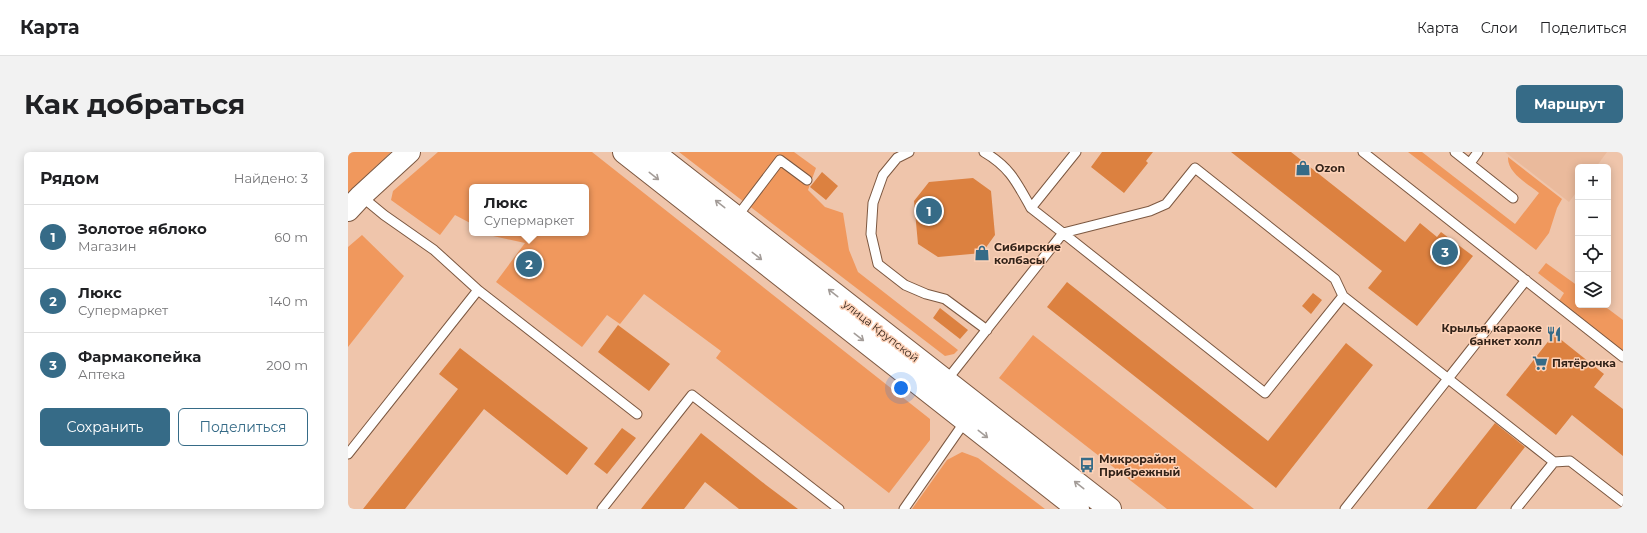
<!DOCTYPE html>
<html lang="ru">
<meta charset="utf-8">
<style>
body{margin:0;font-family:Montserrat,sans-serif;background:#f2f2f2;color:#202124}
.controls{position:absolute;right:12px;top:12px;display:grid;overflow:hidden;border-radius:6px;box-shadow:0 2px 10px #0003}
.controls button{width:36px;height:36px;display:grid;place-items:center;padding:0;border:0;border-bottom:1px solid #e0e0e0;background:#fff;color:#202124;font:20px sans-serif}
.you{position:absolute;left:553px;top:236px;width:14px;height:14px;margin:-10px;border:3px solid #fff;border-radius:50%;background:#1a73e8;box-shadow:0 0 0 6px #1a73e833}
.badge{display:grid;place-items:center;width:26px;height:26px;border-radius:50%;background:#366b87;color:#fff;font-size:13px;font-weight:700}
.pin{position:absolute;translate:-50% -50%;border:2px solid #fff;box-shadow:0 1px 4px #0006}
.popup{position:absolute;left:121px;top:32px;width:120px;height:52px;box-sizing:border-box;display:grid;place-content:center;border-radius:6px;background:#fff;filter:drop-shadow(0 1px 3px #0005);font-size:13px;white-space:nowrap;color:#757577}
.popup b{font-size:15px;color:#202124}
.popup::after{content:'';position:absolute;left:50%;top:100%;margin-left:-8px;border:8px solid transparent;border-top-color:#fff}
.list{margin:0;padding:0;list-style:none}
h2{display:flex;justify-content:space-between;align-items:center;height:52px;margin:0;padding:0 16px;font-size:17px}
h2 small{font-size:13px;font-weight:400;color:#757577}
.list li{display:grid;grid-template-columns:26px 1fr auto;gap:12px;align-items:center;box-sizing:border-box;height:64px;padding:0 16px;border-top:1px solid #e0e0e0}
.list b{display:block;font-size:15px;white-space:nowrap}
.list p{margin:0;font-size:13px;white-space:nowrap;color:#757577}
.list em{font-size:13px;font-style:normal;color:#757577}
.actions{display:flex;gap:8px;padding:12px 16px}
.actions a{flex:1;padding:9px 0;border:1px solid #366b87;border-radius:6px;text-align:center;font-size:14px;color:#366b87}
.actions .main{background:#366b87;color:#fff}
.icon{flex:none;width:22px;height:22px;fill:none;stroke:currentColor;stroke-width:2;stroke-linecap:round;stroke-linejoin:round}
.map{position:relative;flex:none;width:1275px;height:357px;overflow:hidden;border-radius:6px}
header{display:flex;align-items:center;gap:24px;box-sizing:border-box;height:56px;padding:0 20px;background:#fff;border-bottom:1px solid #e0e0e0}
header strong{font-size:19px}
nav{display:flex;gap:22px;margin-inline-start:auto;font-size:14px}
.intro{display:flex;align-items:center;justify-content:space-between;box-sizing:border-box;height:96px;padding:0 24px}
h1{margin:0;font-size:28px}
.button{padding:10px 18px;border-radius:6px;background:#366b87;color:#fff;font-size:14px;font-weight:700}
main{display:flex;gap:24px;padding:0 24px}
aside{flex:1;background:#fff;border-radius:6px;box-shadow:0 2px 10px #0003}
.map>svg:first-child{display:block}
.built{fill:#eaba9c}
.green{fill:#f0985d;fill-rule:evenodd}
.building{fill:#dc8140}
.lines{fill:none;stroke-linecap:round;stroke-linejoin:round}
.lane-casing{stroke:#7c5841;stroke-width:11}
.secondary-casing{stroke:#7c5841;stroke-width:24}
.lane{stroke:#fff;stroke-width:9}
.secondary{stroke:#fff;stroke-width:22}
.oneway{stroke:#a39c98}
.labels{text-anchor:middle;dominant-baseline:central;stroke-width:3;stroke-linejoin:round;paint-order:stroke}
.poi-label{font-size:11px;font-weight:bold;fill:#332319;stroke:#fdd2b8;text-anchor:start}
.street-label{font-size:11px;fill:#332319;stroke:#fdd2b8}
</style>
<header>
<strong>Карта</strong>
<nav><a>Карта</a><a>Слои</a><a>Поделиться</a></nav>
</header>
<div class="intro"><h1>Как добраться</h1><a class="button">Маршрут</a></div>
<main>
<aside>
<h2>Рядом<small>Найдено: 3</small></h2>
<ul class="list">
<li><span class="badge">1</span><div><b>Золотое яблоко</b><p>Магазин</p></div><em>60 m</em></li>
<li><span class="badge">2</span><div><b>Люкс</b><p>Супермаркет</p></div><em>140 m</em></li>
<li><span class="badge">3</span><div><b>Фармакопейка</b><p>Аптека</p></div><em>200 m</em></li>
</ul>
<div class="actions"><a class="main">Сохранить</a><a>Поделиться</a></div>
</aside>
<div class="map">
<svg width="1275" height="357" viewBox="0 0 1275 357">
<rect width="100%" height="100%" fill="#efc5ab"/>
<path class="built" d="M 1157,0 L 1259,0 L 1248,15 L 1230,15 L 1230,38 L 1221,50 Z"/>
<path class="green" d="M 0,0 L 43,0 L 0,41 Z
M 90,0 L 244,0 L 582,267 L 582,288 L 541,341 L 368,206 L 373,199 L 296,142 L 272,172 L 259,163 L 234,195 L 148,130 L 177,91 L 145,84 L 141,81 L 238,81 L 238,35 L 124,35 L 124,72 L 107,63 L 92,83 L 43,48 L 45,39 ZM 182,97 L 196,108 L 181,128 L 166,116 Z
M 331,0 L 446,0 L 468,16 L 460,38 L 477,55 L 495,61 L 501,98 L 510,120 L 610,198 L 606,202 L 597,204 Z
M 1060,0 L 1074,0 L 1167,72 L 1191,41 C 1180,32 1159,21 1160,5 L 1214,47 L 1209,56 L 1201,81 L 1188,98 Z
M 14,83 L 56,124 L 0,195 L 0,95 Z
M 1198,111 L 1230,134 L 1230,153 L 1255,153 L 1275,168 L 1275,200 L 1211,149 L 1216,141 L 1190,121 Z
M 685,183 L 906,357 L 819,357 L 651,226 Z
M 614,300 L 630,306 L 697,357 L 564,357 L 599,308 Z"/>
<path class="building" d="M 754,0 L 805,0 L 798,9 L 800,11 L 776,41 L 743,15 Z
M 883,0 L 943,0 L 1057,90 L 1072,71 L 1089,85 L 1093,80 L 1125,104 L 1069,174 L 1020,136 L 1034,119 Z
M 474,20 L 490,34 L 478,48 L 462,35 Z
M 625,26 L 643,39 L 647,83 L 634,101 L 590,105 L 570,92 L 566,49 L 581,30 Z
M 182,97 L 197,108 L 181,128 L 166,116 Z
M 719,130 L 920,289 L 998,191 L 1025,213 L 928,336 L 699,155 Z
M 965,141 L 974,148 L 963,162 L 954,154 Z
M 592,156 L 620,178 L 612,187 L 585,166 Z
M 270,173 L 322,212 L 301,239 L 250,200 Z
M 1206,182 L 1256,222 L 1246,235 L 1275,257 L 1275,304 L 1224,263 L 1208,283 L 1158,243 Z
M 112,196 L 240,296 L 219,323 L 136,257 L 57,357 L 15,357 L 110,237 L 91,222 Z
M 1147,271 L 1177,295 L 1128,357 L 1079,357 Z
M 274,276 L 288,286 L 259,322 L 246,312 Z
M 353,281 L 418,333 L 450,357 L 391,357 L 357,330 L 336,357 L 293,357 Z"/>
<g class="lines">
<g class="lane-casing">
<path id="lane" d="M 561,0 L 549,6 L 535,23 L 525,51 L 523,82 L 530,112 L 557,133 L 578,142 L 597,147 L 639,178
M 636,0 C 662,15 669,31 683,56
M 728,0 L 683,56 L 715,81 L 802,59 L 818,52 L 847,16 L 987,127 L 995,144 L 1206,310 L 1168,357
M 1015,0 L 1275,205
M 1107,0 L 1165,46
M 1122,11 L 1130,0
M 13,44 L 36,63 L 86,98 L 130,138 L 289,262
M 388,66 L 432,8 L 459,28
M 598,229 L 715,81 L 917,241 L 995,144
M 0,302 L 130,138
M 1206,310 L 1222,309 L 1275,350
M 254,357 L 344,243 L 491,357
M 556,357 L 618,268
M 997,357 L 1178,128"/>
</g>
<g class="secondary-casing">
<path id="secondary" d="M 276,0 L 730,357
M 305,0 L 762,357
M 0,58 L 13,44 L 61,0"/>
</g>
<use href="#lane" class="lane"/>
<use href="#secondary" class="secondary"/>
</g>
<defs><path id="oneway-shaft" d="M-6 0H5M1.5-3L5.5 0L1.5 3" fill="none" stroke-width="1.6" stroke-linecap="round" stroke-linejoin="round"/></defs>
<g class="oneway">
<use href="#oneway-shaft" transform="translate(306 24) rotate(38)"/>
<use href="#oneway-shaft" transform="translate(372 52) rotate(-142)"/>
<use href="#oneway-shaft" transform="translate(409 104) rotate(38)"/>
<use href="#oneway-shaft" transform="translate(485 141) rotate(-142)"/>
<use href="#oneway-shaft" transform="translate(511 185) rotate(38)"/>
<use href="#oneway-shaft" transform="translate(635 282) rotate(38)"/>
<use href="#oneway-shaft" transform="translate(731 333) rotate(-142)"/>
</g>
<defs>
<g id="shop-bare" transform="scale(1.2)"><path d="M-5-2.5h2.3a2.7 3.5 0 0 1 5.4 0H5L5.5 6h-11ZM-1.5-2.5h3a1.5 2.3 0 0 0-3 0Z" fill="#366b87" stroke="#fdd2b8" stroke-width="2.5" paint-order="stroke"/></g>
<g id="restaurant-bare" transform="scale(1.2)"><path d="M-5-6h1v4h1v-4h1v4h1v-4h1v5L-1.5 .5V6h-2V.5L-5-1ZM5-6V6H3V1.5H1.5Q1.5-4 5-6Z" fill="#366b87" stroke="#fdd2b8" stroke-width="2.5" paint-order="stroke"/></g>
<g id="supermarket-bare" transform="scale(1.2)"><path d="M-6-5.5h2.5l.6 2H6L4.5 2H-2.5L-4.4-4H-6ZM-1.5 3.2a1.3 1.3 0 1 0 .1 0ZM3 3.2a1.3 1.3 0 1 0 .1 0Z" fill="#366b87" stroke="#fdd2b8" stroke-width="2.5" paint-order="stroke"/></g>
<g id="bus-bare" transform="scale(1.2)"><path d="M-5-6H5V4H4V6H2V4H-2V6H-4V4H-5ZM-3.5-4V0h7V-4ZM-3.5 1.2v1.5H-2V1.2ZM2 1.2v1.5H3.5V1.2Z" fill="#366b87" stroke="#fdd2b8" stroke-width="2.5" paint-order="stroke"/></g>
</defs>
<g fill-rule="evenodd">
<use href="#shop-bare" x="955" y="16"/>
<use href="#shop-bare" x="634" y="101"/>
<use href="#restaurant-bare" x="1206" y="182"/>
<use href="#supermarket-bare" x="1192" y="211"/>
<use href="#bus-bare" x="739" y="313"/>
</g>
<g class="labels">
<g class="poi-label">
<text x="967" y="16">Ozon</text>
<text x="646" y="95">Сибирские<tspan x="646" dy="13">колбасы</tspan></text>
<text x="1194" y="176" text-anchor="end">Крылья, караоке<tspan x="1194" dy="13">банкет холл</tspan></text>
<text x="1204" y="211">Пятёрочка</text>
<text x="751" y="307">Микрорайон<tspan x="751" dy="13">Прибрежный</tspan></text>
</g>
<g class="street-label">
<text transform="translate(533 179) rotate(38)">улица Крупской</text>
</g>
</g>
</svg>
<div class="controls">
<button>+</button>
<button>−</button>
<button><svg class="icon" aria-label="locate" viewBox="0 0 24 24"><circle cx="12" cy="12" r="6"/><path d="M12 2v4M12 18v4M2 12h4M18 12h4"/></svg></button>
<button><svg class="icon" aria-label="layers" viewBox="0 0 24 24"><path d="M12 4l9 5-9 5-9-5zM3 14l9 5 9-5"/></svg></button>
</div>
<div class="you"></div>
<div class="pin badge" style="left:581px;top:59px">1</div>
<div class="pin badge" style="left:181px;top:112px">2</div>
<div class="popup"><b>Люкс</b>Супермаркет</div>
<div class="pin badge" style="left:1097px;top:100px">3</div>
</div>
</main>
